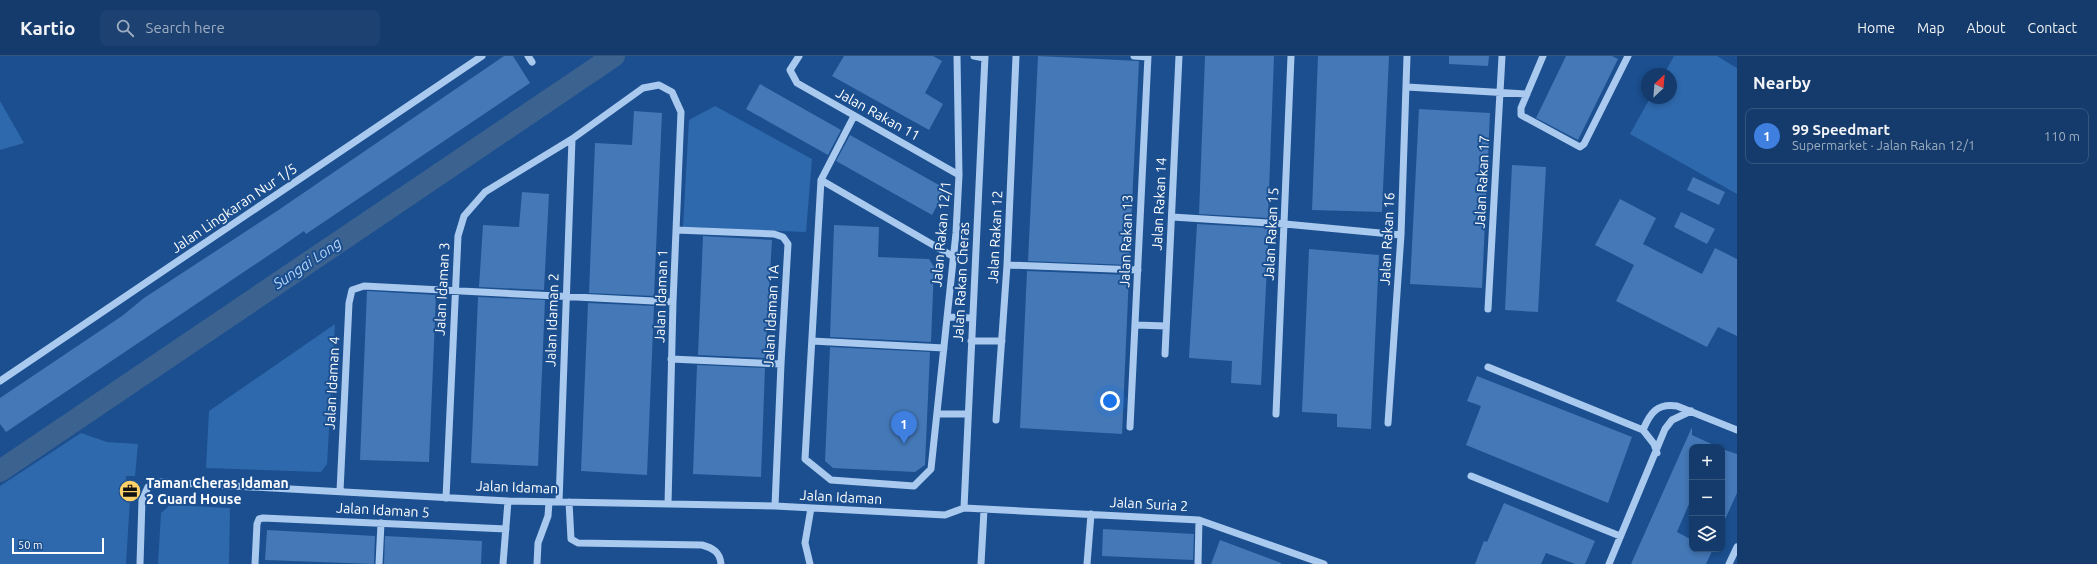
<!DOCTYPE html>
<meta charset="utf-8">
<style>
body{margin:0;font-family:Ubuntu,sans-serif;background:#1d4271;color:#f1f3f6}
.controls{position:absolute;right:12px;bottom:12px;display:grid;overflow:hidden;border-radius:8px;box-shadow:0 2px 6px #0003}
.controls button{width:36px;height:36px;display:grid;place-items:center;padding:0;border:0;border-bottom:1px solid #33557e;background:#143b6b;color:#f1f3f6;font:20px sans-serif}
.compass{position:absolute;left:1641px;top:12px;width:36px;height:36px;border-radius:50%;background:#143b6b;box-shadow:0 2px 6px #0003;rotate:26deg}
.scale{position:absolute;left:12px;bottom:10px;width:92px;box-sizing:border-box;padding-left:4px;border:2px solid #fff;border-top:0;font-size:11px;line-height:14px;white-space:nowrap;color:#fff;-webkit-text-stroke:3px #1b4f8f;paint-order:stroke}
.you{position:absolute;left:1110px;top:345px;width:14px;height:14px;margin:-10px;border:3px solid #fff;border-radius:50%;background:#1a73e8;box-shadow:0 0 0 6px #1a73e833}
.badge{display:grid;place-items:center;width:26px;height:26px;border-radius:50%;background:#d6ab8b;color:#fff;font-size:13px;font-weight:700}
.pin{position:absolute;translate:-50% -33px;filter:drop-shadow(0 1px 2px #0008)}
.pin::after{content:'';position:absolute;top:21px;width:14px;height:12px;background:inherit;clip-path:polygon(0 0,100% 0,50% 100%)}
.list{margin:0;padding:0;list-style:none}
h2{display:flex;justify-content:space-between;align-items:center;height:52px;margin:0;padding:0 16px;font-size:17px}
h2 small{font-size:13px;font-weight:400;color:#9dadc1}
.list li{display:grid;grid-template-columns:26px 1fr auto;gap:12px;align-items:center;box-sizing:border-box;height:56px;margin:0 8px 8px;padding:0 8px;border:1px solid #33557e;border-radius:8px}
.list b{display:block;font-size:15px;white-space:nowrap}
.list p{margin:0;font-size:13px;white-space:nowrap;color:#9dadc1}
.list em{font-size:13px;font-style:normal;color:#9dadc1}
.icon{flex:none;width:22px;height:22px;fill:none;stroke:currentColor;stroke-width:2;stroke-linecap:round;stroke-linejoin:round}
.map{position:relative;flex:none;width:1737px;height:508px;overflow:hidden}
header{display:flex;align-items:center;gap:24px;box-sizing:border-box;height:56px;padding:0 20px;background:#143b6b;border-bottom:1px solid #33557e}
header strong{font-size:19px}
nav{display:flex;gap:22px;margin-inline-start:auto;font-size:14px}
.search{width:280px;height:36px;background:#1d4271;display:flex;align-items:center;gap:10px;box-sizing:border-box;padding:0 14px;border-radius:8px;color:#9dadc1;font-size:15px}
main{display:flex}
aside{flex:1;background:#143b6b}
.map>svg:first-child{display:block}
.green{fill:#2e69ad}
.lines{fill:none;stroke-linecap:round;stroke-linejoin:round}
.river{stroke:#3c6290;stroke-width:22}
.building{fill:#4478b7}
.minor{stroke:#a9c9ee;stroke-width:7}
.labels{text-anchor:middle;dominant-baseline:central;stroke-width:4;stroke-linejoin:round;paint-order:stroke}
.street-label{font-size:14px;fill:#fff;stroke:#1b4f8f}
.poi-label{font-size:14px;font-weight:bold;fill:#fff;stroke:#1b4f8f;text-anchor:start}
.water-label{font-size:15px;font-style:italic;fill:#b5d3f5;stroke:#1b4f8f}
</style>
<header>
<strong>Kartio</strong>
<div class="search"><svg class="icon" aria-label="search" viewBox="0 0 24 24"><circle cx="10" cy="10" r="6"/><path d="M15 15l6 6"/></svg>Search here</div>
<nav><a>Home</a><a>Map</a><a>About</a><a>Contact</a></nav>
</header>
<main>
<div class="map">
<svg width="1737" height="508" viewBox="0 0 1737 508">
<rect width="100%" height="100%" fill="#1b4f8f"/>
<path class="green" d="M 1674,0 L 1717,0 L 1737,12 L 1737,138 L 1630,78 L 1650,42 L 1671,42 L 1671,18 L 1664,18 Z
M 0,45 L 24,87 L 0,94 Z
M 715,50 L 812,103 L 806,176 L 683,171 L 689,64 Z
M 335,268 L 327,408 L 321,416 L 206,412 L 209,355 Z
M 81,377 L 107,386 L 138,388 L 135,420 L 126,420 L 125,442 L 130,443 L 126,508 L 0,508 L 0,430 Z
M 170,449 L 230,452 L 229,508 L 158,508 L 161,457 Z"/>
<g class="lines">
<path class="river" d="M 0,415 L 614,0"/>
</g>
<path class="building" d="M 504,0 L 513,0 L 530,27 L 306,178 L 304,175 L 281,191 L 6,376 L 0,368 L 0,342 L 122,260 L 144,242 L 277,155 Z
M 844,0 L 933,0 L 942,5 L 925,37 L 943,48 L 929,74 L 832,20 Z
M 1038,0 L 1139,5 L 1129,209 L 1028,205 Z
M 1205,0 L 1274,0 L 1268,162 L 1199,158 Z
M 1318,0 L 1389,0 L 1382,156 L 1312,154 Z
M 1449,0 L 1489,0 L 1488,10 L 1449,8 Z
M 1566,0 L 1612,0 L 1618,3 L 1578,84 L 1536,62 Z
M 760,28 L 841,74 L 828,99 L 746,53 Z
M 1419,53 L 1490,57 L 1482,232 L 1410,228 Z
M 634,55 L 662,57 L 654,240 L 589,237 L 595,87 L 632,89 Z
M 850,79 L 946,133 L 932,159 L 836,105 Z
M 1512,109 L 1546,111 L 1538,256 L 1505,254 Z
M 1693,121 L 1725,136 L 1719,149 L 1687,134 Z
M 522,136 L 549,138 L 544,234 L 479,231 L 483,169 L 519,171 Z
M 1620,143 L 1656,162 L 1643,188 L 1702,218 L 1715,192 L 1737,203 L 1737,280 L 1718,271 L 1707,291 L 1616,245 L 1634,209 L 1595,189 Z
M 1681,156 L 1715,173 L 1707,188 L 1674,171 Z
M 1197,168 L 1269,172 L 1261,329 L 1231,327 L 1232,305 L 1189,302 Z
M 834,169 L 879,171 L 878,201 L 929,203 L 934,211 L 931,286 L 830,281 Z
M 703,180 L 772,184 L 765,302 L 698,299 Z
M 1309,193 L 1379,199 L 1371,373 L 1337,371 L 1337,358 L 1302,356 Z
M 1027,215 L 1129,219 L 1122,378 L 1020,372 Z
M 367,235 L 436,239 L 429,406 L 360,404 Z
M 478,241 L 545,244 L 538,410 L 471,407 Z
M 588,247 L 654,250 L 647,419 L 581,415 Z
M 830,291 L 930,296 L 925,409 L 915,416 L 833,412 L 825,405 Z
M 697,309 L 765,312 L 761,421 L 693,418 Z
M 1477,320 L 1632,381 L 1608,447 L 1466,389 L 1481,350 L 1467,345 Z
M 1692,371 L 1692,379 L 1718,391 L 1692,391 L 1692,441 L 1677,476 L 1692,484 L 1692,493 L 1713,493 L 1706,508 L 1631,508 Z
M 1722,393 L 1737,398 L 1737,437 L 1722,470 Z
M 1504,447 L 1595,485 L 1585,508 L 1575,508 L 1546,497 L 1541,508 L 1475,508 L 1484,485 L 1487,486 Z
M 1103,473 L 1194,478 L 1193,504 L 1102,500 Z
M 267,474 L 375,480 L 374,508 L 265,504 Z
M 385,480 L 482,485 L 481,508 L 384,508 Z
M 1220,484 L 1281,507 L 1281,508 L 1211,508 Z"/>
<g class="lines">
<path class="minor" d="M 528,0 L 532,6
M 799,0 L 790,14 L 797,27 L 959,119
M 974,0 L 984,2
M 1134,0 L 1147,1
M 1543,0 L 1521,52 L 1521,59 L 1580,91 L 1584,88 L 1628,0
M 1407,31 L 1527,38
M 854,60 L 821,124 L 805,403 L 831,424 L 914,430 L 931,413 L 956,177 L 959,119 L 957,0
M 821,124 L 954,201
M 1172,161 L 1285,168 L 1401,179
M 676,174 L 774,178 L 783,181 L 788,188 L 781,308 L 775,450
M 1007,209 L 1138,214
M 1488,253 L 1502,0
M 947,261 L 972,262
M 1136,269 L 1166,270
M 812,285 L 944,292
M 971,285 L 1002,285
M 1165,298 L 1179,0
M 671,303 L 781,308
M 1488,311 L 1643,374 L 1654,388 L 1657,397
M 0,325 L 482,0
M 937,358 L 968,358
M 1276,358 L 1291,0
M 996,364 L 1007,209 L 1016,0
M 1388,367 L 1401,179 L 1407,0
M 1130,371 L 1148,0
M 1643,374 C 1650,357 1657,347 1677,350 L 1737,374
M 1471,420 L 1620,480
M 340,435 L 349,247 L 352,234 L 364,230 L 673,246
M 446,442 L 458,180 L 464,160 L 485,136 L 572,83 L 643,32 L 659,29 L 672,36 L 681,56 L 673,246 L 668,448
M 559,446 L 572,83
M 569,446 L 571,483 L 578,487 L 702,489 C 713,492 720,496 721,508
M 964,452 L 985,0
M 140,508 L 142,444 L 148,431 L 161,426 L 508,445 L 775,450 L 945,459 L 964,452 L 1199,464 L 1324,508
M 255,508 L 257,468 L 259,463 L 263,462 L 506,473
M 379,508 L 381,467
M 503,508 L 508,445
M 537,508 L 538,487 L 548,460 L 549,446
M 810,508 L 805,487 L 811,452
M 981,508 L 984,454
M 1087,508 L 1091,458
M 1198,508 L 1199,464
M 1609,508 L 1665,373 L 1672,364 L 1691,355
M 1729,508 L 1737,491"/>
</g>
<defs>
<g id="office-disc" transform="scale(1.15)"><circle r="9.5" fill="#ffd166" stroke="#1b4f8f"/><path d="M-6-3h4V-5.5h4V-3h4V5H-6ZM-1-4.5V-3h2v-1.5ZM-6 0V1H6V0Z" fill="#111"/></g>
</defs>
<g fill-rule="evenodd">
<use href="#office-disc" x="130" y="435"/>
</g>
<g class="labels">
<g class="street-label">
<text transform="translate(878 58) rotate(29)">Jalan Rakan 11</text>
<text transform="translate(1482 126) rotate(-87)">Jalan Rakan 17</text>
<text transform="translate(1159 148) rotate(-87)">Jalan Rakan 14</text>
<text transform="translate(234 152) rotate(-34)">Jalan Lingkaran Nur 1/5</text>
<text transform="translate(941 178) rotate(-85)">Jalan Rakan 12/1</text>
<text transform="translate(1271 178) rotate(-87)">Jalan Rakan 15</text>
<text transform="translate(995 181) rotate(-87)">Jalan Rakan 12</text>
<text transform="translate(1387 183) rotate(-87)">Jalan Rakan 16</text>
<text transform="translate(1126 185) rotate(-88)">Jalan Rakan 13</text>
<text transform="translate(961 226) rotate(-87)">Jalan Rakan Cheras</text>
<text transform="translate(442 233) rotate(-87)">Jalan Idaman 3</text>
<text transform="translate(661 240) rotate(-88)">Jalan Idaman 1</text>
<text transform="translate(771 260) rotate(-87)">Jalan Idaman 1A</text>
<text transform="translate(552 264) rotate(-88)">Jalan Idaman 2</text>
<text transform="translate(332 327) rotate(-87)">Jalan Idaman 4</text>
<text transform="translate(517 431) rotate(2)">Jalan Idaman</text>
<text transform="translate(841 441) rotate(3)">Jalan Idaman</text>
<text transform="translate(1149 448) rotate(3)">Jalan Suria 2</text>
<text transform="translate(383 454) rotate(3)">Jalan Idaman 5</text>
</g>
<g class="poi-label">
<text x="146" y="427">Taman Cheras Idaman<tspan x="146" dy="16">2 Guard House</tspan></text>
</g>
<g class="water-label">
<text transform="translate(307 207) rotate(-34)">Sungai Long</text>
</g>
</g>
</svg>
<div class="controls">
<button>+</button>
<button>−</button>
<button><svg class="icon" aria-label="layers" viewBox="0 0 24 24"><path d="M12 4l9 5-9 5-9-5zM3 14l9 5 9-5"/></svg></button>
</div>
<svg class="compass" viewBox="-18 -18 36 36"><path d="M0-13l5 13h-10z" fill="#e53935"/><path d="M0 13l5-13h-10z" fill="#9dadc1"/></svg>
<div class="scale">50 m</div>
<div class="you"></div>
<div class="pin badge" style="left:904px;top:388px;background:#3f7fe0">1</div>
</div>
<aside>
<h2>Nearby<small></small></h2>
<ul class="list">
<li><span class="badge" style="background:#3f7fe0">1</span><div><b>99 Speedmart</b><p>Supermarket · Jalan Rakan 12/1</p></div><em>110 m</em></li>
</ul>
</aside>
</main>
